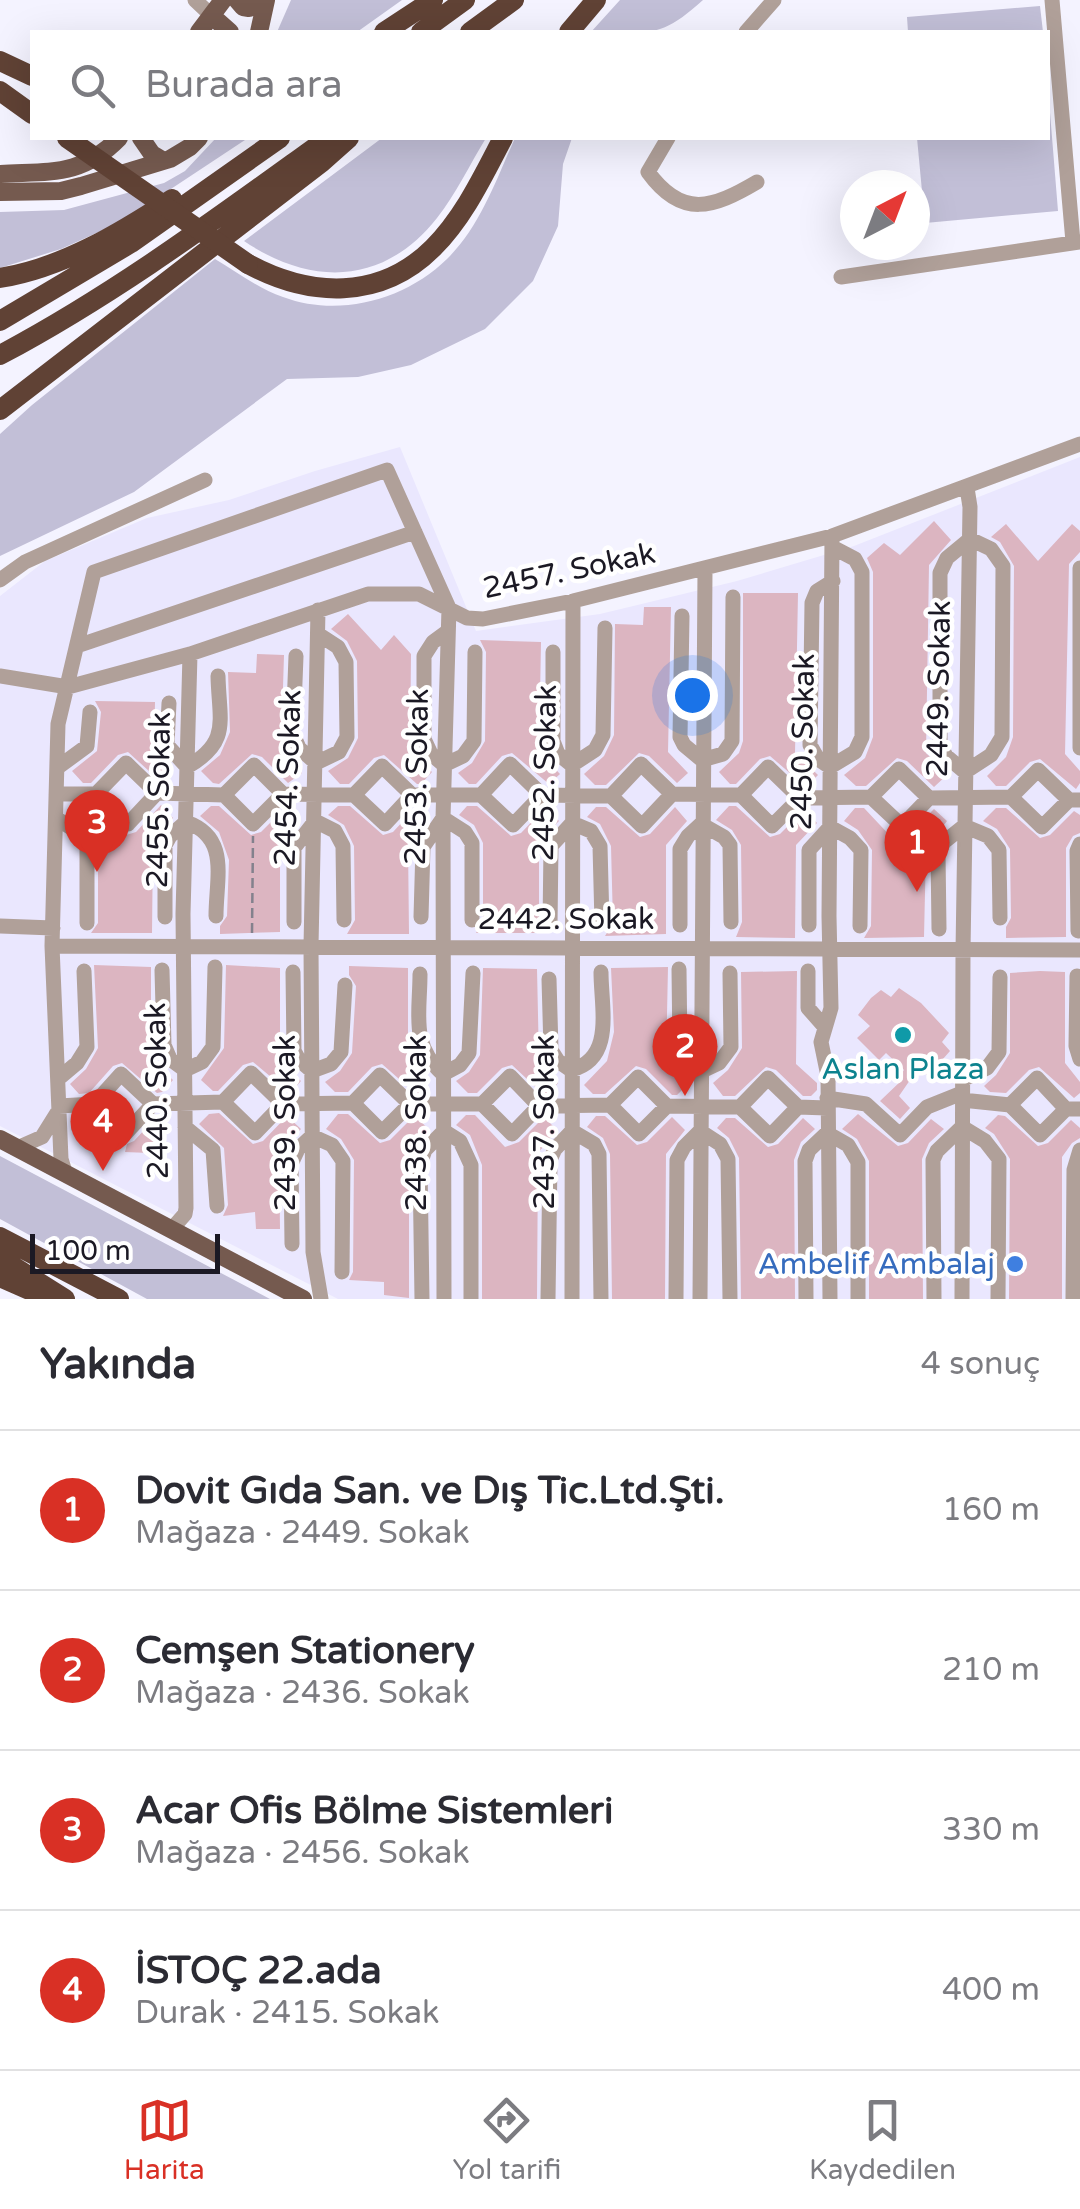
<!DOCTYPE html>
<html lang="tr">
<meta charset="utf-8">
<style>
body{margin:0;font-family:"Varela Round",sans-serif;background:#f7f7f7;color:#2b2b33}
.compass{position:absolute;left:840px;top:170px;width:90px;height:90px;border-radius:50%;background:#fff;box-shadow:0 10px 40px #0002;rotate:42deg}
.scale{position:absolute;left:30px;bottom:25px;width:190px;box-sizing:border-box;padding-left:10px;border:5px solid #1b1924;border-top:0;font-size:28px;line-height:35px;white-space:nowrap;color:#1b1924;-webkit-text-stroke:8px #fff;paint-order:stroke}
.you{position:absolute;left:692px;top:695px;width:35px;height:35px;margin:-25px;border:8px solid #fff;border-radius:50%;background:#1a73e8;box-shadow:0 0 0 15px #1a73e833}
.badge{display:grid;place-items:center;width:65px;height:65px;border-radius:50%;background:#d93025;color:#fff;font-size:32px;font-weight:700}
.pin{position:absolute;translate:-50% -82px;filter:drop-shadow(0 2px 5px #0008)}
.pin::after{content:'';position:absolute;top:52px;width:35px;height:30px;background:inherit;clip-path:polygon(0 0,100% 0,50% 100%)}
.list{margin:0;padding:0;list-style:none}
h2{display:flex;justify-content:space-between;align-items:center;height:130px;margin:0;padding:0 40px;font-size:42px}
h2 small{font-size:32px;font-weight:400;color:#7c7c81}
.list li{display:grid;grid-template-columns:65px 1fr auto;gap:30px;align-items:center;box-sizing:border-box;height:160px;padding:0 40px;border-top:2px solid #e1e1e2}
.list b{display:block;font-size:38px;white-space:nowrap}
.list p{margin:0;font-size:32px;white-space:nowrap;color:#7c7c81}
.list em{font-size:32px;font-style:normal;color:#7c7c81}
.icon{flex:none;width:55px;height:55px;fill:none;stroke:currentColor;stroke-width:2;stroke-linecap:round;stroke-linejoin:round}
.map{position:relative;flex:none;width:1080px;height:1299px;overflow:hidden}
.search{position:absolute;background:#fff;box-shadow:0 10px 40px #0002;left:30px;right:30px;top:30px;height:110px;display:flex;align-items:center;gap:25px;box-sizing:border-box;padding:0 35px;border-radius:0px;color:#7c7c81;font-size:38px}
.sheet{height:770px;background:#fff}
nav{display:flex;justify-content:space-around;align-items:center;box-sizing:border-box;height:140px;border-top:2px solid #e1e1e2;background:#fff;font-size:28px;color:#7c7c81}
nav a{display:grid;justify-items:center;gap:5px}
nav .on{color:#d93025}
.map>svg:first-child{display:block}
.built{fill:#eae7fe}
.green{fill:#c2bfd7}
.building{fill:#dcb5c1}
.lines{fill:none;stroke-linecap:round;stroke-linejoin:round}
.path{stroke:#83818d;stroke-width:2.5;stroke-dasharray:10 5;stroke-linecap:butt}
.minor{stroke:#b0a099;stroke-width:15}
.major{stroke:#755a4f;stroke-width:18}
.highway{stroke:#604235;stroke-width:20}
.highway-bridge{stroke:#604235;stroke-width:20}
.culture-dot{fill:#0f9aa8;stroke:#fff;stroke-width:4}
.shop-dot{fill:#3f7fe0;stroke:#fff;stroke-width:4}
.labels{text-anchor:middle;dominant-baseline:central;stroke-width:9;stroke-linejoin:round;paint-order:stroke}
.street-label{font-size:30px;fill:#1b1924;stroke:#fff}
.culture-label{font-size:30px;fill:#0d838f;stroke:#fff}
.shop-label{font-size:30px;fill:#366cbe;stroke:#fff;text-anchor:end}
</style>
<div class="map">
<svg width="1080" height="1299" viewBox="0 0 1080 1299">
<rect width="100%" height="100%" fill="#f4f3ff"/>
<path class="built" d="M 400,447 L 476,631 L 600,614 L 737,581 L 854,546 L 1080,457 L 1080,1299 L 338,1299 L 0,1126 L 0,596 L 45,561 L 147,518 L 229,500 L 315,471 Z"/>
<path class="green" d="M 291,0 L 402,0 L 357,32 L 277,32 Z
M 620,0 L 703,0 C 659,40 647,33 591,32 Z
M 1040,6 L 1043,32 L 908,32 L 907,17 Z
M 1048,88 L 1058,211 L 925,223 L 917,138 L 1048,138 Z
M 216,138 L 248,138 L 121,222 L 61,249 L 0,268 L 0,212 L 64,210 L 164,183 L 185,171 Z
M 382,138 L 486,138 C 470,164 456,194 437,218 C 384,285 312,287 244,241 Z
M 515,138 L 572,138 L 563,164 L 558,226 L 533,281 L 485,329 L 411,365 L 358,377 L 287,379 L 134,492 L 0,556 L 0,434 L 32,405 L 215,259 C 237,272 259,289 283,297 C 339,318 405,300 447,259 C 480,227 497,178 515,138 Z
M 0,1156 L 270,1299 L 147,1299 L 0,1219 Z"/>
<path class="building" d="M 934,521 L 951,540 L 929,565 L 926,753 L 948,774 L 934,787 L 907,761 L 897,758 L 866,786 L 856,786 L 844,775 L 865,758 L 873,737 L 873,572 L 867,558 L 884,543 L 900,555 Z
M 1006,524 L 1038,561 L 1072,524 L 1080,531 L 1080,552 L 1069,564 L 1065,754 L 1080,771 L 1080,783 L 1076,789 L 1040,759 L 1030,762 L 1006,786 L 996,786 L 987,776 L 1006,757 L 1013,737 L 1014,566 L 1000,542 L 991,537 Z
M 743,593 L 798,593 L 795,753 L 818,775 L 806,787 L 770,756 L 760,759 L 736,784 L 730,784 L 719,772 L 739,753 L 743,741 Z
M 644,607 L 671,607 L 668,752 L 688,773 L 677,783 L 649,756 L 639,753 L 606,785 L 595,785 L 584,774 L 604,756 L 614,735 L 615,624 L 643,625 Z
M 348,614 L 381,650 L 394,635 L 411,654 L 410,750 L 432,772 L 421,784 L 417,784 L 384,755 L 374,758 L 349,784 L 340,784 L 328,771 L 348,758 L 358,738 L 357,661 L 347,641 L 331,629 Z
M 480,640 L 541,642 L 539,752 L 560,774 L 549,784 L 512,753 L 502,756 L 476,784 L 469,784 L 458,773 L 472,763 L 485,741 L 486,652 Z
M 257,654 L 284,655 L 281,751 L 302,773 L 288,783 L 262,757 L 252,754 L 219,784 L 213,783 L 201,771 L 220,755 L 230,732 L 228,672 L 256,673 Z
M 95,701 L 155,702 L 154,750 L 173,770 L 161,782 L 128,752 L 118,755 L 91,783 L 83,783 L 72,771 L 97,751 L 101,712 Z
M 82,805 L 92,805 L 126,835 L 136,832 L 161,805 L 173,818 L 153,842 L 152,933 L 91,933 L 98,923 L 98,847 L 88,827 L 73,815 Z
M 211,806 L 219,806 L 251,835 L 261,832 L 287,806 L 300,821 L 280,844 L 280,932 L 220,934 L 220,926 L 227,916 L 229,860 L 219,832 L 200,816 Z
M 338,806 L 350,806 L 383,835 L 393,832 L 417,806 L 430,817 L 408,844 L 409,934 L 347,934 L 355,920 L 354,846 L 344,825 L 328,815 Z
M 467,806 L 477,806 L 511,836 L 521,833 L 546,807 L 559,821 L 539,841 L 539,933 L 476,933 L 483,920 L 483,843 L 474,825 L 459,815 Z
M 729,806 L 736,806 L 770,837 L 780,834 L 805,809 L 817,823 L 796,845 L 795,938 L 736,937 L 742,922 L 741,845 L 732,830 L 716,820 Z
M 596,807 L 606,807 L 640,837 L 650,834 L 675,807 L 687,821 L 666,845 L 666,934 L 605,936 L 613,923 L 611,846 L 600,824 L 587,817 Z
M 855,808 L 864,808 L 895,841 L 909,834 L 934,809 L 947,821 L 926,848 L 924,937 L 864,938 L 871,926 L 872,850 L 858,830 L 844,821 Z
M 996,808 L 1006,808 L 1040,838 L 1050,835 L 1074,811 L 1080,815 L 1080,833 L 1073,836 L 1066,848 L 1066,937 L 1006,938 L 1006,927 L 1011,918 L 1010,849 L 997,829 L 983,821 Z
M 94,965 L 151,967 L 151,1059 L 173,1080 L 162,1092 L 157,1093 L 122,1063 L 113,1066 L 89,1093 L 79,1094 L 70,1084 L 86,1069 L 98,1048 Z
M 226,965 L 280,968 L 280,1061 L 301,1081 L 290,1093 L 253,1062 L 243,1065 L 218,1091 L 213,1091 L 201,1080 L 224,1048 Z
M 349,966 L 408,968 L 408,1059 L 429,1081 L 419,1093 L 415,1093 L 382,1064 L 372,1067 L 348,1092 L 335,1092 L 325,1082 L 340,1071 L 352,1053 L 356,986 L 349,975 Z
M 668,967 L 666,1062 L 688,1084 L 677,1095 L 672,1095 L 646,1069 L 636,1066 L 605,1094 L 593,1094 L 584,1085 L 607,1061 L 614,1032 L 611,968 Z
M 483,968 L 537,969 L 539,1061 L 558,1083 L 548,1095 L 544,1095 L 512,1065 L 502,1068 L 477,1093 L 468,1093 L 456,1081 L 469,1072 L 480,1055 Z
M 797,971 L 796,1064 L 817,1083 L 817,1090 L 811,1096 L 803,1096 L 776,1070 L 766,1067 L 735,1096 L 723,1096 L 713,1083 L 728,1070 L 742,1048 L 741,972 Z
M 1040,971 L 1065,972 L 1065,1063 L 1080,1082 L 1080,1093 L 1074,1098 L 1039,1067 L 1029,1070 L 1006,1093 L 990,1092 L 984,1086 L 996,1075 L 1010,1053 L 1010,973 Z
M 899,988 L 921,1003 L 949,1033 L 942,1042 L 950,1051 L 928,1076 L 919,1067 L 899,1096 L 910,1108 L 900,1119 L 880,1101 L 903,1079 L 899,1075 L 904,1070 L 886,1053 L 879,1060 L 857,1038 L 870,1026 L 858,1015 L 871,998 L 881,990 L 891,997 Z
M 219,1113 L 253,1144 L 263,1141 L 287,1116 L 301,1129 L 279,1153 L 280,1229 L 256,1229 L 255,1212 L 223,1216 L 228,1205 L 224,1148 L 199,1124 L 209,1114 Z
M 338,1114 L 348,1114 L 380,1143 L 390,1140 L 415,1115 L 429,1130 L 409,1154 L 409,1298 L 384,1295 L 384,1282 L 349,1280 L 353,1272 L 354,1160 L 341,1139 L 326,1129 Z
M 858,1114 L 898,1146 L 908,1143 L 931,1119 L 944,1129 L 929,1143 L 922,1159 L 923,1299 L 869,1299 L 869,1161 L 857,1139 L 842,1129 Z
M 158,1115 L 172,1128 L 149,1153 L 125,1152 L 127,1144 L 134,1141 Z
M 466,1115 L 475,1115 L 505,1147 L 519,1142 L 544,1117 L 557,1130 L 538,1153 L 537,1299 L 482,1299 L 482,1165 L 470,1135 L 456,1125 Z
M 998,1115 L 1005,1116 L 1038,1146 L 1048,1143 L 1071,1120 L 1080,1128 L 1080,1138 L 1072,1143 L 1062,1157 L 1062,1299 L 1009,1299 L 1010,1159 L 994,1134 L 985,1128 Z
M 79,1116 L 90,1116 L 106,1131 L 90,1148 L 71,1130 L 71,1125 Z
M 596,1116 L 605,1116 L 637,1145 L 647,1142 L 672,1117 L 685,1130 L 666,1154 L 665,1299 L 612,1299 L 610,1154 L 603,1138 L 587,1127 Z
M 726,1118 L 735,1118 L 768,1147 L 778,1144 L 803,1118 L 815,1129 L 801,1142 L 794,1160 L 795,1299 L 741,1299 L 739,1158 L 729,1138 L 717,1128 Z"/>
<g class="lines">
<path class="path" d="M 252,933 L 253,836"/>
<path class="minor" d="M 195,0 L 212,16
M 1052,0 L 1073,242
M 746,32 L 774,0
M 668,138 L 648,172 C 682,219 713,208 757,182
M 841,277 L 1080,242
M 970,539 L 991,549 L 1003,566 L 1002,737 L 991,755 L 965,772 L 946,756 L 940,745 L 940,573 L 947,558 Z
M 1080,568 L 1080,748
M 0,580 L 25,562 L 205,480
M 833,581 L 817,591 L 812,603 L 810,745 L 818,759 L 830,767 L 855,752 L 862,737 L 862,572 L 855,559 L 834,548
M 318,610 L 311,946 L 313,1252 L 321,1299
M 682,616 L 680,737 L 684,745 L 702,760 L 723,754 L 732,741 L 733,597
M 448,631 L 433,642 L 424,656 L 424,739 L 431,754 L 444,765 L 463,756 L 474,741 L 475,652
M 77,646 L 415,532
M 553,652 L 553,741 L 558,754 L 572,765 L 595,750 L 603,735 L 605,628
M 296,656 L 293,734 L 299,748 L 316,763 L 339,752 L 347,737 L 346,662 L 338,647 L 318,634
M 0,676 L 68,687 L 190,654 L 368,594 L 419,594 L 467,618 L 483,619 L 573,601 L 832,536 L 1080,444
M 169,703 L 167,745 L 187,767 C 231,742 219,721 218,676
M 57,768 L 87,746 L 90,712
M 56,794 L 96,794 L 128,824 L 157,793
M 96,794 L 126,763 L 157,793 L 224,795 L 253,824 L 283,794
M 224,795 L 254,765 L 283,794 L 354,795 L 385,824 L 412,795
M 354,795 L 382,766 L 412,795 L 481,795 L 510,764 L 542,795 L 611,796 L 642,826 L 672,794 L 741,795 L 772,826 L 800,798
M 481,795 L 513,825 L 542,795
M 741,795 L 768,767 L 800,798 L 871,797 L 899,769 L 929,798 L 1011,797 L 1038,770 L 1069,800 L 1080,800
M 611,796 L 641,764 L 672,794
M 871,797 L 902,826 L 929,798
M 1011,797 L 1042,827 L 1069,800
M 56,818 L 79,833 L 87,847 L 87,923
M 165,917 L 165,845 L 170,836 L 186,822 C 230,837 216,878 216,916
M 421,917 L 423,847 L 443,818 L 465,832 L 472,843 L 472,920
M 294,922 L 294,848 L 315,821 L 335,831 L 343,846 L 344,920
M 550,925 L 551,846 L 572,823 L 591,831 L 600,846 L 602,923
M 680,925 L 680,849 L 688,836 L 701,824 L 724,837 L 730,845 L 731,922
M 809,925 L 809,850 L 830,827 L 850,838 L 861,850 L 860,926
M 0,926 L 53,928
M 939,929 L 938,853 L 944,842 L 964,826 L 988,836 L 999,850 L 1000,918
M 1078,931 L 1077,851 L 1080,844
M 52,946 L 1080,950
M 679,969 L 680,1051 L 700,1072 L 719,1063 L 731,1047 L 730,973
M 162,970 L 164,1045 L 170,1059 L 185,1070 L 202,1062 L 213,1047 L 215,967
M 808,971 L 808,1008 L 823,1025
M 293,972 L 294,1051 L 299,1060 L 312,1071 L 331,1064 L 341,1052 L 345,985
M 420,974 C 420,1014 410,1045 443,1074 L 460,1065 L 469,1053 L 473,973
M 1077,976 L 1076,1046 L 1080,1059
M 549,979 L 551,1050 L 558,1061 L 571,1070 C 615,1059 601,1008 601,972
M 58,1079 L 77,1063 L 87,1047 L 84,971
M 962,1080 L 987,1068 L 999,1052 L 1000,977
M 827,1098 L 866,1104 L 900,1135 L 927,1107 L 962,1093
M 962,1100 L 1010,1105 L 1040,1135 L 1066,1109
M 223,1102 L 255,1133 L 283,1104 L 353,1103 L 382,1132 L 410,1104
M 353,1103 L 380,1075 L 410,1104 L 482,1104 L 510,1076 L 539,1106 L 610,1105 L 638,1077 L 667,1106 L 740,1107 L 770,1136 L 798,1107
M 94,1104 L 126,1133 L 153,1104
M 482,1104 L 512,1134 L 539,1106
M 610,1105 L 639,1134 L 667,1106
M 1010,1105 L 1037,1078 L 1066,1109 L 1080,1109
M 59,1106 L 94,1104 L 121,1074 L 153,1104 L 223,1102 L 251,1073 L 283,1104
M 740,1107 L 768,1078 L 798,1107 L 827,1108
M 185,1127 L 213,1150 L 217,1206
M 17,1148 L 42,1137 L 57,1113
M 65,1172 L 61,1159 L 52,946 L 58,724 L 94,572 L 387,470 L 449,608 L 443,818 L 444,1299
M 171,1230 L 185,1214 L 186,1208 L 183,914 L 190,654
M 292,1244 L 291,1164 L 298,1149 L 312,1136 L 332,1145 L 343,1161 L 342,1272
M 422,1299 L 420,1164 L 425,1150 L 444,1131 L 460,1141 L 471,1165 L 471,1299
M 548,1299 L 550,1160 L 555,1149 L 572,1131 L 594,1144 L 599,1154 L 601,1299
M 572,1299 L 573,601
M 676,1299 L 677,1160 L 684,1147 L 700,1131 L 720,1144 L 728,1159 L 730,1299
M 700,1299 L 705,570
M 806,1299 L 805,1161 L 809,1150 L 827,1133 L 848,1145 L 858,1162 L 858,1299
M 830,1299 L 828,1076 L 821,1042 L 831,1008 L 829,916 L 832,536
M 934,1299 L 933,1160 L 937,1151 L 962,1127 L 985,1141 L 999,1159 L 998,1299
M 962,1299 L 963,951 L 970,507 L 967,488
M 1073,1299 L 1074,1170 L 1080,1150"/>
<path class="major" d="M 237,0 L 243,7 L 249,8 L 258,0
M 212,16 L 230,32
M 199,32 L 223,0
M 259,32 L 266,0
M 141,138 L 152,154 L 162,160
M 0,174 C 50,171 81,177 119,138
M 0,192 L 61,191 L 81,186 L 170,159 L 190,147 L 199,138
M 0,1139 L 303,1299"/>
<path class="highway" d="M 384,32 L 433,0
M 421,32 L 465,0
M 470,32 L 514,0
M 569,32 L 596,0
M 0,61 L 32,76
M 0,91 L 32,114
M 248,264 C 309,297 380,301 433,248 C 464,217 483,176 503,138
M 0,278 C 62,268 120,233 172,199
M 0,321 L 131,243 L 280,138
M 0,355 C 117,293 221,215 328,138
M 0,410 L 322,162 L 349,138
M 0,1237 L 119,1299
M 0,1258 L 65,1299
M 0,1277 L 43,1296"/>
<path class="highway-bridge" d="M 67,138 L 248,264"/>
</g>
<circle class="culture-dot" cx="903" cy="1035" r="10"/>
<circle class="shop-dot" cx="1015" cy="1264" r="10"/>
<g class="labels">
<g class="street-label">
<text transform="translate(569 571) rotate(-12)">2457. Sokak</text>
<text transform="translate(939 689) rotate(-89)">2449. Sokak</text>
<text transform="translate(803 742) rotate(-89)">2450. Sokak</text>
<text transform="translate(545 773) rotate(-89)">2452. Sokak</text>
<text transform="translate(417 777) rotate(-89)">2453. Sokak</text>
<text transform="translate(288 778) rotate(-88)">2454. Sokak</text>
<text transform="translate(159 800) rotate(-89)">2455. Sokak</text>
<text x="566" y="919">2442. Sokak</text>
<text transform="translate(157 1091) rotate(-91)">2440. Sokak</text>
<text transform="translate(544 1122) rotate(-90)">2437. Sokak</text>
<text transform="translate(285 1123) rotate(-90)">2439. Sokak</text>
<text transform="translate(416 1123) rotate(-90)">2438. Sokak</text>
</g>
<g class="culture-label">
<text x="903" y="1069">Aslan Plaza</text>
</g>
<g class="shop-label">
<text x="995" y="1264">Ambelif Ambalaj</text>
</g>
</g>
</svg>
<svg class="compass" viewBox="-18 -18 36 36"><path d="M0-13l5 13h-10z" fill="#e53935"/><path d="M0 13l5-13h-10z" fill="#7c7c81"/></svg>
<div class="scale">100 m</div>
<div class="you"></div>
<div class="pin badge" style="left:917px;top:892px">1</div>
<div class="pin badge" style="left:685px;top:1096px">2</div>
<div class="pin badge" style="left:97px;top:872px">3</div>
<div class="pin badge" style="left:103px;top:1171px">4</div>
<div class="search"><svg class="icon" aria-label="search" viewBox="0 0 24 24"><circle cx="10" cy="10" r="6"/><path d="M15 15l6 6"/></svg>Burada ara</div>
</div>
<section class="sheet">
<h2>Yakında<small>4 sonuç</small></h2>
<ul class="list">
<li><span class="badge">1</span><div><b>Dovit Gıda San. ve Dış Tic.Ltd.Şti.</b><p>Mağaza · 2449. Sokak</p></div><em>160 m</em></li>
<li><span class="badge">2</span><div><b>Cemşen Stationery</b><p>Mağaza · 2436. Sokak</p></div><em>210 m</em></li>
<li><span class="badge">3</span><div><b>Acar Ofis Bölme Sistemleri</b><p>Mağaza · 2456. Sokak</p></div><em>330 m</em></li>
<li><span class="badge">4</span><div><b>İSTOÇ 22.ada</b><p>Durak · 2415. Sokak</p></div><em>400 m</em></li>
</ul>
</section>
<nav>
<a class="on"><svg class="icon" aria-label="map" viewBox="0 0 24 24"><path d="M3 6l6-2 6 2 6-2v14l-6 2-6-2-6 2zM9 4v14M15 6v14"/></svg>Harita</a>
<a><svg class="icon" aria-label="directions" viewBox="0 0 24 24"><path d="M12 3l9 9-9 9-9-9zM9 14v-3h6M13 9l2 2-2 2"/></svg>Yol tarifi</a>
<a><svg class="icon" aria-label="saved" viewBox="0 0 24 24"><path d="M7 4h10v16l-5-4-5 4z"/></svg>Kaydedilen</a>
</nav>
